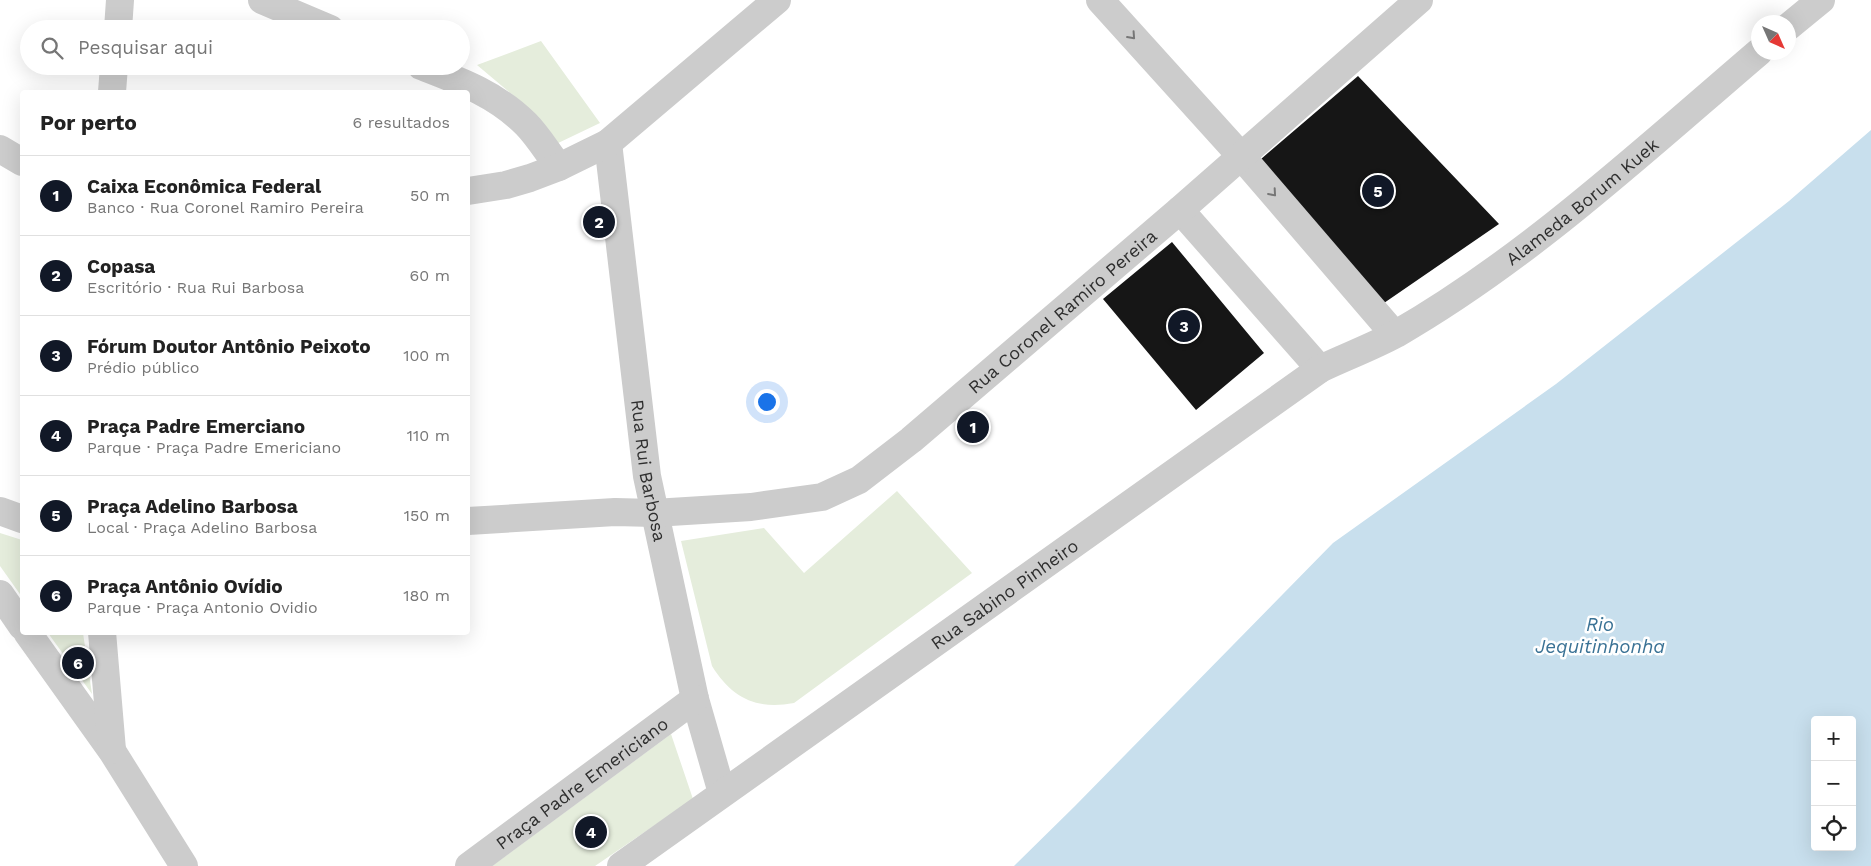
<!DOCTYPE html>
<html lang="pt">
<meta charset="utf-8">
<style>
body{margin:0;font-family:"Work Sans",sans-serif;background:#f2f2f2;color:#222}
.controls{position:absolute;right:15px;bottom:15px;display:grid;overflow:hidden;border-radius:5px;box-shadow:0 5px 20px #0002}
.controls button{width:45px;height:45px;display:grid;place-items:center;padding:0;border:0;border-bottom:1px solid #e0e0e0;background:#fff;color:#222;font:25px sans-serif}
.compass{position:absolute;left:1751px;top:15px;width:45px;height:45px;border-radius:50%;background:#fff;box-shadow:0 5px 20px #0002;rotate:135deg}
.you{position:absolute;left:766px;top:401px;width:18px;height:18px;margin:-12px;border:4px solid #fff;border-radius:50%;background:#1a73e8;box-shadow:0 0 0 8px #1a73e833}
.badge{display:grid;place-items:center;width:32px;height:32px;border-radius:50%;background:#111827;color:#fff;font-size:16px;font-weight:700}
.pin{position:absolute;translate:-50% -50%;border:2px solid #fff;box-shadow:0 1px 5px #0006}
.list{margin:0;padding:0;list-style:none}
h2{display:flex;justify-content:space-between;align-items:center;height:65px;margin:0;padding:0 20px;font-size:21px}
h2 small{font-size:16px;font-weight:400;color:#767676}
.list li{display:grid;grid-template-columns:32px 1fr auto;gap:15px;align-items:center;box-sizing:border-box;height:80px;padding:0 20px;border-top:1px solid #e0e0e0}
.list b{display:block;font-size:19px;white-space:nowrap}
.list p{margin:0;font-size:16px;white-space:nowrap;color:#767676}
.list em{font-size:16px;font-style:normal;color:#767676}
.icon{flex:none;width:28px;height:28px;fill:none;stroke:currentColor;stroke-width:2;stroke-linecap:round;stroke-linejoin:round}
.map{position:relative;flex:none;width:1871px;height:866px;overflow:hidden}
.search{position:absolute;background:#fff;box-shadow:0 5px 20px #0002;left:20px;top:20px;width:450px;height:55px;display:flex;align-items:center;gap:12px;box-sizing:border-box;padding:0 18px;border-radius:28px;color:#767676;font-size:19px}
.panel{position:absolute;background:#fff;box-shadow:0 5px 20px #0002;left:20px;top:90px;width:450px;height:545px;border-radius:5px}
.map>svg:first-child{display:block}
.green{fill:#e5eddc}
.water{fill:#c8dfed;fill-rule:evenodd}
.building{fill:#161616}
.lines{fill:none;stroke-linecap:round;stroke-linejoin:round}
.street{stroke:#ccc;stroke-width:28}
.oneway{stroke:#767676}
.labels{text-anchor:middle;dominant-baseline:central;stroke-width:5;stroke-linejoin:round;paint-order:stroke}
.street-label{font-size:18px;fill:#2f2f2f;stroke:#fff}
.water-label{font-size:19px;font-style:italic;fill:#3a7295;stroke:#fff}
</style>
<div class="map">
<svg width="1871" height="866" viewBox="0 0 1871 866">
<rect width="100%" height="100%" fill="#fff"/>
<path class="green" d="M 541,41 L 600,123 L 554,145 L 520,101 L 477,65 Z
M 897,491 L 972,573 L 794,703 C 756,710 732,698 712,666 L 681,541 L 764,528 L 804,573 Z
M 0,533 L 22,540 L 22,597 L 0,566 Z
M 48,633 L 83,633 L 92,694 Z
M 671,734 L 693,799 L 595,866 L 492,866 Z"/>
<path class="water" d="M 1871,130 L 1871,866 L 1014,866 L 1075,806 L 1333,543 L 1556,384 L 1789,201 ZM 1815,720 L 1852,720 L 1852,847 L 1815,847 Z"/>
<path class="building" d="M 1358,76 L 1499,224 L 1384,303 L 1261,159 Z
M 1172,242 L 1264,353 L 1196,410 L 1103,299 Z"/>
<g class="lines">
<g class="street">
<path d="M 262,0 L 330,29"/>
<path d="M 1100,0 L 1241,156 L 1394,334"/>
<path d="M 1788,27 L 1821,0"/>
<path d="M 118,29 L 120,0"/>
<path d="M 421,66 C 460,81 496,94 526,124 C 538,136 548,153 559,167"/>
<path d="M 112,92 L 114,66"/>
<path id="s1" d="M 608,143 L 647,476 L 695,699 L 722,793"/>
<path d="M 0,149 L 22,162"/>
<path d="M 468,191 L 506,185 L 530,178 L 559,167 L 608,143 L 777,0"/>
<path d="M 1180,210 L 1320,369"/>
<path d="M 0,511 L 22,519"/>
<path id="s2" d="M 468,521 L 615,512 L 654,513 L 751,507 L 822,497 L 859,480 L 911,440 L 1180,210 L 1419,0"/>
<path d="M 0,594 L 22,626"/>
<path d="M 27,632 L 112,751 L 184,866"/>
<path d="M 102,632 L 112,750"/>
<path id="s3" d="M 469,866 L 695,699"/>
<path id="s4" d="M 621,866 L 1320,369 C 1345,357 1372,347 1396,334 C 1528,258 1643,151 1759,52"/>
</g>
</g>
<defs><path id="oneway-chevron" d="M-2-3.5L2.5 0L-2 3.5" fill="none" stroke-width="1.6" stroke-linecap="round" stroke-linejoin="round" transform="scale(1.25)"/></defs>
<g class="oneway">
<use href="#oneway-chevron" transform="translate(1132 36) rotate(48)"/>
<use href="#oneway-chevron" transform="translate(1273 193) rotate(49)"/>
</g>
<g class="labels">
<g class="street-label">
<text stroke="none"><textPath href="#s4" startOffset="1170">Alameda Borum Kuek</textPath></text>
<text stroke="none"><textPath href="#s2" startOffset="660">Rua Coronel Ramiro Pereira</textPath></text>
<text stroke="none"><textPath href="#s1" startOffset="330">Rua Rui Barbosa</textPath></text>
<text stroke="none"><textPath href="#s4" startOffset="470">Rua Sabino Pinheiro</textPath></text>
<text stroke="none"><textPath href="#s3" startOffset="140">Praça Padre Emericiano</textPath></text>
</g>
<g class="water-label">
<text x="1600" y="624">Rio<tspan x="1600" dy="22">Jequitinhonha</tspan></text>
</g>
</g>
</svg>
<div class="controls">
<button>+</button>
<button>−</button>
<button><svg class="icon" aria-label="locate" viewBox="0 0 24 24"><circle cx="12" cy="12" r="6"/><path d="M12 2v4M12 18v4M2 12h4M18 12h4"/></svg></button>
</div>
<svg class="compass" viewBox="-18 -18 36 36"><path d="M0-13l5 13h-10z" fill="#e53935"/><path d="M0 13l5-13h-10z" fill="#767676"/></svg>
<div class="you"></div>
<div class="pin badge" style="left:973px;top:427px">1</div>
<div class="pin badge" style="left:599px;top:222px">2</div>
<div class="pin badge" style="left:1184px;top:326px">3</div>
<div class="pin badge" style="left:591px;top:832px">4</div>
<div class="pin badge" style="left:1378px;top:191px">5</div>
<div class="pin badge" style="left:78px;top:663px">6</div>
<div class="search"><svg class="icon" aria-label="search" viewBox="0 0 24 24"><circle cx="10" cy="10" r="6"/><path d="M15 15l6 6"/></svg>Pesquisar aqui</div>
<section class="panel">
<h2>Por perto<small>6 resultados</small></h2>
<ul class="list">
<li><span class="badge">1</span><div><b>Caixa Econômica Federal</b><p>Banco · Rua Coronel Ramiro Pereira</p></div><em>50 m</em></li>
<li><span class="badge">2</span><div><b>Copasa</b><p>Escritório · Rua Rui Barbosa</p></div><em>60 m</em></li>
<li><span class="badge">3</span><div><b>Fórum Doutor Antônio Peixoto</b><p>Prédio público</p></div><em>100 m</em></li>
<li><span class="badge">4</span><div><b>Praça Padre Emerciano</b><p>Parque · Praça Padre Emericiano</p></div><em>110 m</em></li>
<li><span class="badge">5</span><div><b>Praça Adelino Barbosa</b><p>Local · Praça Adelino Barbosa</p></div><em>150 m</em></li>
<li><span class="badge">6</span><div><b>Praça Antônio Ovídio</b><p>Parque · Praça Antonio Ovidio</p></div><em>180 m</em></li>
</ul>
</section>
</div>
